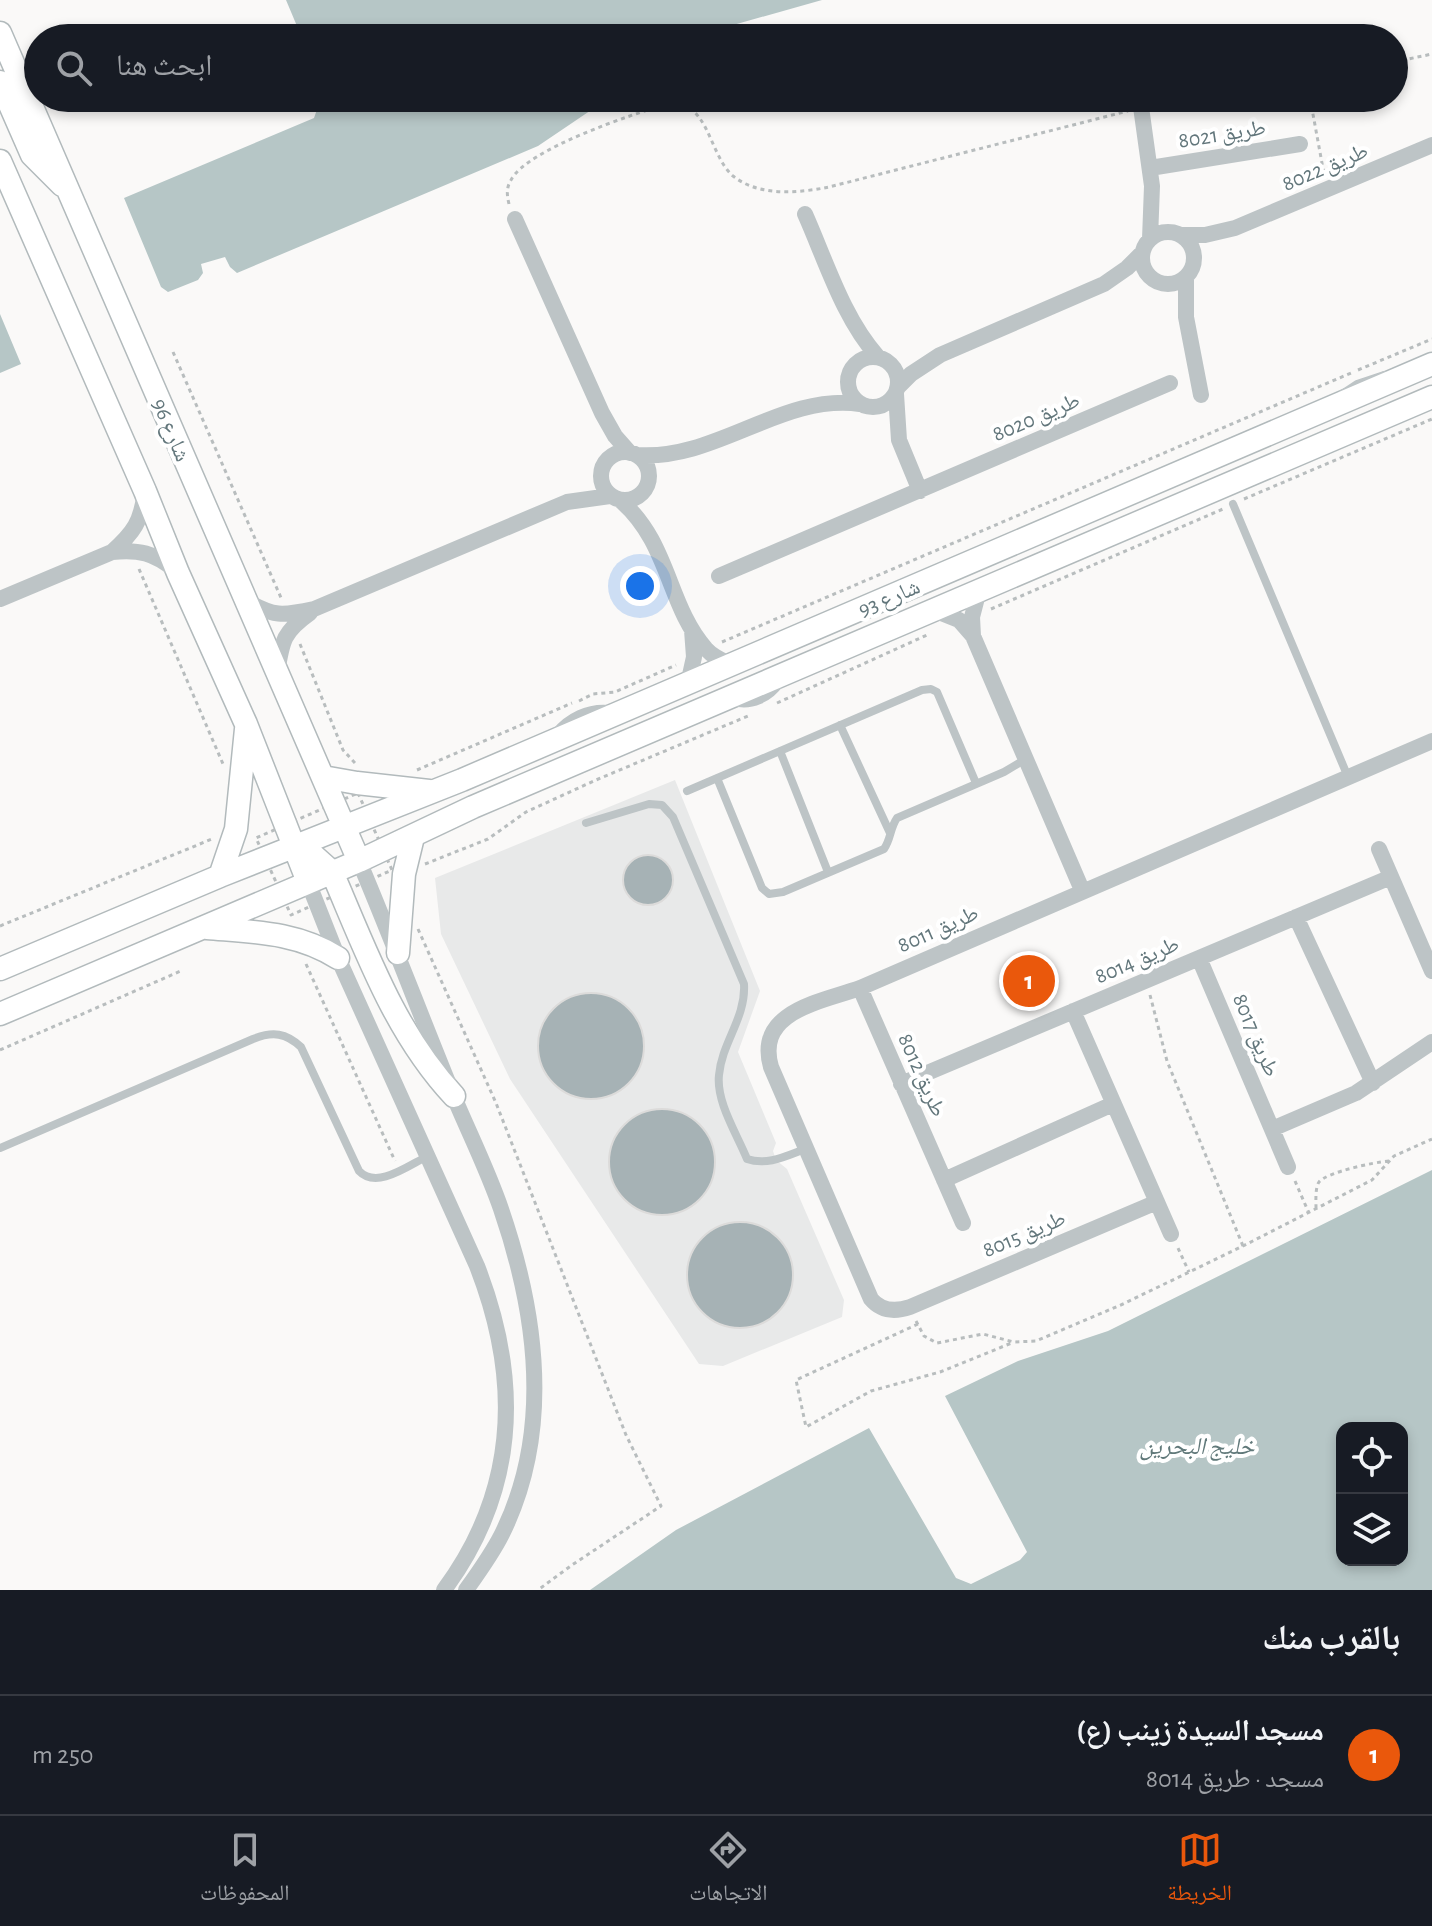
<!DOCTYPE html>
<html lang="ar">
<meta charset="utf-8">
<style>
body{margin:0;font-family:"Alegreya Sans","Noto Naskh Arabic",sans-serif;background:#20242c;color:#f1f3f6;direction:rtl}
.controls{position:absolute;right:24px;bottom:24px;display:grid;overflow:hidden;border-radius:16px;box-shadow:0 4px 12px #0003}
.controls button{width:72px;height:72px;display:grid;place-items:center;padding:0;border:0;border-bottom:2px solid #363941;background:#171b24;color:#f1f3f6;font:40px sans-serif}
.you{position:absolute;left:640px;top:586px;width:28px;height:28px;margin:-20px;border:6px solid #fff;border-radius:50%;background:#1a73e8;box-shadow:0 0 0 12px #1a73e833}
.badge{display:grid;place-items:center;width:52px;height:52px;border-radius:50%;background:#ea580c;color:#fff;font-size:26px;font-weight:700}
.pin{position:absolute;translate:-50% -50%;border:4px solid #fff;box-shadow:0 2px 8px #0006}
.list{margin:0;padding:0;list-style:none}
h2{display:flex;justify-content:space-between;align-items:center;height:104px;margin:0;padding:0 32px;font-size:34px}
h2 small{font-size:26px;font-weight:400;color:#9ea1a6}
.list li{display:grid;grid-template-columns:52px 1fr auto;gap:24px;align-items:center;box-sizing:border-box;height:120px;padding:0 32px;border-top:2px solid #363941}
.list b{display:block;font-size:30px;white-space:nowrap}
.list p{margin:0;font-size:26px;white-space:nowrap;color:#9ea1a6}
.list em{font-size:26px;font-style:normal;color:#9ea1a6}
.icon{flex:none;width:44px;height:44px;fill:none;stroke:currentColor;stroke-width:2;stroke-linecap:round;stroke-linejoin:round}
.map{position:relative;flex:none;width:1432px;height:1590px;overflow:hidden;direction:ltr}
.search{position:absolute;background:#171b24;box-shadow:0 4px 12px #0003;left:24px;right:24px;top:24px;height:88px;display:flex;align-items:center;gap:20px;box-sizing:border-box;padding:0 28px;border-radius:44px;color:#9ea1a6;font-size:30px}
.sheet{height:224px;background:#171b24}
nav{display:flex;justify-content:space-around;align-items:center;box-sizing:border-box;height:112px;border-top:2px solid #363941;background:#171b24;font-size:22px;color:#9ea1a6}
nav a{display:grid;justify-items:center;gap:4px}
nav .on{color:#ea580c}
.map>svg:first-child{display:block}
.built{fill:#e8e9e9}
.water{fill:#b6c6c6;fill-rule:evenodd}
.building{fill:#a6b2b5;stroke:#dcdbda;stroke-width:2}
.lines{fill:none;stroke-linecap:round;stroke-linejoin:round}
.secondary-casing{stroke:#b2babc;stroke-width:25}
.path{stroke:#b8bdbe;stroke-width:3;stroke-dasharray:4 4;stroke-linecap:butt}
.lane{stroke:#bdc4c6;stroke-width:8}
.street{stroke:#bdc4c6;stroke-width:16}
.secondary{stroke:#fff;stroke-width:22}
.labels{text-anchor:middle;dominant-baseline:central;stroke-width:8;stroke-linejoin:round;paint-order:stroke}
.street-label{font-size:22px;fill:#62767b;stroke:#fff}
.water-label{font-size:24px;font-style:italic;fill:#61797a;stroke:#fff}
</style>
<div class="map">
<svg width="1432" height="1590" viewBox="0 0 1432 1590">
<rect width="100%" height="100%" fill="#faf9f8"/>
<path class="built" d="M 675,780 L 760,991 L 738,1052 L 776,1143 L 773,1151 L 776,1160 L 787,1169 L 844,1300 L 842,1317 L 723,1366 L 699,1364 L 510,1079 L 441,934 L 435,878 Z"/>
<path class="water" d="M 286,0 L 822,0 L 705,33 L 698,38 L 302,38 Z
M 321,98 L 609,98 L 538,146 L 237,273 L 230,267 L 225,257 L 201,264 L 203,273 L 198,280 L 168,292 L 161,287 L 124,198 L 314,118 Z
M 0,314 L 21,364 L 0,373 Z
M 1432,1170 L 1432,1590 L 590,1590 L 676,1530 L 869,1428 L 956,1578 L 971,1584 L 1020,1560 L 1027,1552 L 945,1396 L 1018,1361 L 1108,1331 ZM 1342,1428 L 1402,1428 L 1402,1560 L 1342,1560 Z"/>
<path class="building" d="M623 880a25 25 0 1 1 50 0a25 25 0 1 1-50 0Z
M538 1046a53 53 0 1 1 106 0a53 53 0 1 1-106 0Z
M609 1162a53 53 0 1 1 106 0a53 53 0 1 1-106 0Z
M687 1275a53 53 0 1 1 106 0a53 53 0 1 1-106 0Z"/>
<g class="lines">
<g class="secondary-casing">
<path id="secondary" d="M 0,33 L 359,861
M 0,82 L 32,155 L 62,185
M 0,161 L 145,491 L 178,573 L 246,724 L 308,882
M 323,777 L 357,783 L 429,791
M 293,847 L 313,855 L 332,872 C 366,951 395,1033 454,1096
M 220,876 L 236,829 L 246,729
M 207,928 C 254,932 297,932 338,958
M 398,953 L 404,874 L 413,837
M 0,969 L 220,876 L 462,780 L 1432,364
M 0,1014 L 359,861 L 473,807 L 1432,397"/>
</g>
<path class="path" d="M 1394,62 L 1432,54
M 1310,98 L 1324,174
M 1155,105 L 1198,98
M 509,204 C 507,196 506,188 511,180 C 527,149 633,114 667,104 C 709,98 708,154 733,176 C 759,197 799,193 829,187 L 1128,111
M 173,352 L 282,600
M 1358,370 L 1432,339
M 1244,499 L 1432,419
M 139,569 L 223,764
M 991,609 L 1223,509
M 722,642 L 1351,373
M 300,644 L 343,750 L 355,763
M 579,701 L 593,694 L 615,692 L 676,665
M 777,703 L 927,635
M 417,770 L 572,703
M 358,793 L 392,870 L 291,915 L 256,838 Z
M 425,864 L 488,839 L 526,812 L 596,780 L 748,716
M 0,926 L 212,839
M 418,929 L 496,1103 L 626,1435 L 661,1506 L 572,1565 L 538,1590
M 306,964 L 395,1161
M 1150,995 L 1167,1061 L 1243,1246
M 0,1050 L 183,970
M 1295,1181 L 1308,1211
M 1316,1208 C 1316,1201 1315,1188 1319,1182 C 1327,1172 1375,1162 1389,1161
M 1178,1248 L 1189,1272
M 916,1321 L 924,1336 L 937,1343 L 983,1334 L 1014,1342 L 1036,1341 L 1123,1304 L 1243,1246 L 1372,1180 L 1394,1156 L 1432,1139
M 918,1324 L 796,1380 L 806,1427 L 871,1391 L 940,1372 L 1014,1342"/>
<path class="lane" d="M 1342,394 L 1357,384 L 1384,375
M 1233,504 L 1348,777
M 734,702 C 751,707 770,698 780,683
M 840,725 L 890,833
M 555,733 C 568,717 588,707 609,709
M 780,751 L 828,872
M 717,778 L 762,888 L 769,894 L 783,892 L 884,849 C 891,839 890,828 897,818 L 1004,772 L 1026,759
M 687,791 L 922,690 L 931,689 L 937,692 L 976,783
M 586,823 L 649,804 L 662,805 L 673,817 L 744,984 C 746,1018 722,1042 719,1075 C 716,1102 737,1134 747,1159 C 767,1166 786,1156 805,1149
M 0,1148 L 253,1039 C 273,1031 286,1033 301,1047 L 359,1171 C 377,1190 409,1165 428,1156"/>
<path class="street" d="M 1141,107 L 1152,186 L 1150,239
M 1150,168 L 1300,144
M 805,214 C 826,261 843,318 878,357
M 515,219 L 602,413 L 615,436 L 630,453
M1142 258a26 26 0 1 1 52 0a26 26 0 1 1-52 0Z
M 1181,235 L 1205,235 L 1235,228 L 1432,145
M 1186,278 L 1186,317 L 1201,395
M848 382a25 25 0 1 1 50 0a25 25 0 1 1-50 0Z
M 898,387 L 911,374 L 940,355 L 1104,284 L 1127,268 L 1142,253
M 896,394 L 899,440 L 920,491
M601 476a24 24 0 1 1 48 0a24 24 0 1 1-48 0Z
M 637,455 C 716,461 782,393 860,404
M 620,500 C 670,543 667,605 706,649 C 713,657 723,661 732,665
M 112,552 C 134,532 141,522 145,492
M 719,576 L 1170,383
M 0,599 L 112,552 C 139,549 154,553 175,570
M 245,600 C 274,617 282,616 314,609 L 567,502 L 610,496
M 934,610 L 959,620 L 973,636 L 1082,890
M 973,636 L 972,617 L 979,590
M 277,673 C 282,641 283,632 310,613
M 688,684 L 694,657 L 692,630
M 1379,849 L 1432,971
M 359,861 C 392,939 422,1019 454,1097 C 470,1135 488,1171 501,1209 C 537,1314 553,1431 502,1534 C 492,1554 479,1572 466,1590
M 308,882 L 338,958 L 477,1266 C 521,1379 518,1490 444,1590
M 1296,917 L 1373,1083
M 1199,958 L 1288,1167
M 860,988 L 963,1223
M 1073,1011 L 1171,1234
M 901,1084 L 1391,877
M 1272,1129 L 1356,1093 L 1432,1042
M 944,1180 L 1113,1104
M 1157,1202 L 910,1307 C 895,1312 881,1311 871,1299 L 771,1067 C 755,1011 821,1002 860,988 L 1432,741"/>
<use href="#secondary" class="secondary"/>
</g>
<g class="labels">
<g class="street-label">
<text transform="translate(1222 134) rotate(-9)">طريق 8021</text>
<text transform="translate(1325 167) rotate(-23)">طريق 8022</text>
<text transform="translate(1036 417) rotate(-23)">طريق 8020</text>
<text transform="translate(171 430) rotate(67)">شارع 96</text>
<text transform="translate(889 598) rotate(-23)">شارع 93</text>
<text transform="translate(938 929) rotate(-24)">طريق 8011</text>
<text transform="translate(1137 960) rotate(-23)">طريق 8014</text>
<text transform="translate(1256 1035) rotate(67)">طريق 8017</text>
<text transform="translate(922 1075) rotate(66)">طريق 8012</text>
<text transform="translate(1024 1234) rotate(-23)">طريق 8015</text>
</g>
<g class="water-label">
<text x="1197" y="1447">خليج البحرين</text>
</g>
</g>
</svg>
<div class="controls">
<button><svg class="icon" aria-label="locate" viewBox="0 0 24 24"><circle cx="12" cy="12" r="6"/><path d="M12 2v4M12 18v4M2 12h4M18 12h4"/></svg></button>
<button><svg class="icon" aria-label="layers" viewBox="0 0 24 24"><path d="M12 4l9 5-9 5-9-5zM3 14l9 5 9-5"/></svg></button>
</div>
<div class="you"></div>
<div class="pin badge" style="left:1029px;top:981px">1</div>
<div class="search"><svg class="icon" aria-label="search" viewBox="0 0 24 24"><circle cx="10" cy="10" r="6"/><path d="M15 15l6 6"/></svg>ابحث هنا</div>
</div>
<section class="sheet">
<h2>بالقرب منك<small></small></h2>
<ul class="list">
<li><span class="badge">1</span><div><b>مسجد السيدة زينب (ع)</b><p>مسجد · طريق 8014</p></div><em>250 m</em></li>
</ul>
</section>
<nav>
<a class="on"><svg class="icon" aria-label="map" viewBox="0 0 24 24"><path d="M3 6l6-2 6 2 6-2v14l-6 2-6-2-6 2zM9 4v14M15 6v14"/></svg>الخريطة</a>
<a><svg class="icon" aria-label="directions" viewBox="0 0 24 24"><path d="M12 3l9 9-9 9-9-9zM9 14v-3h6M13 9l2 2-2 2"/></svg>الاتجاهات</a>
<a><svg class="icon" aria-label="saved" viewBox="0 0 24 24"><path d="M7 4h10v16l-5-4-5 4z"/></svg>المحفوظات</a>
</nav>
